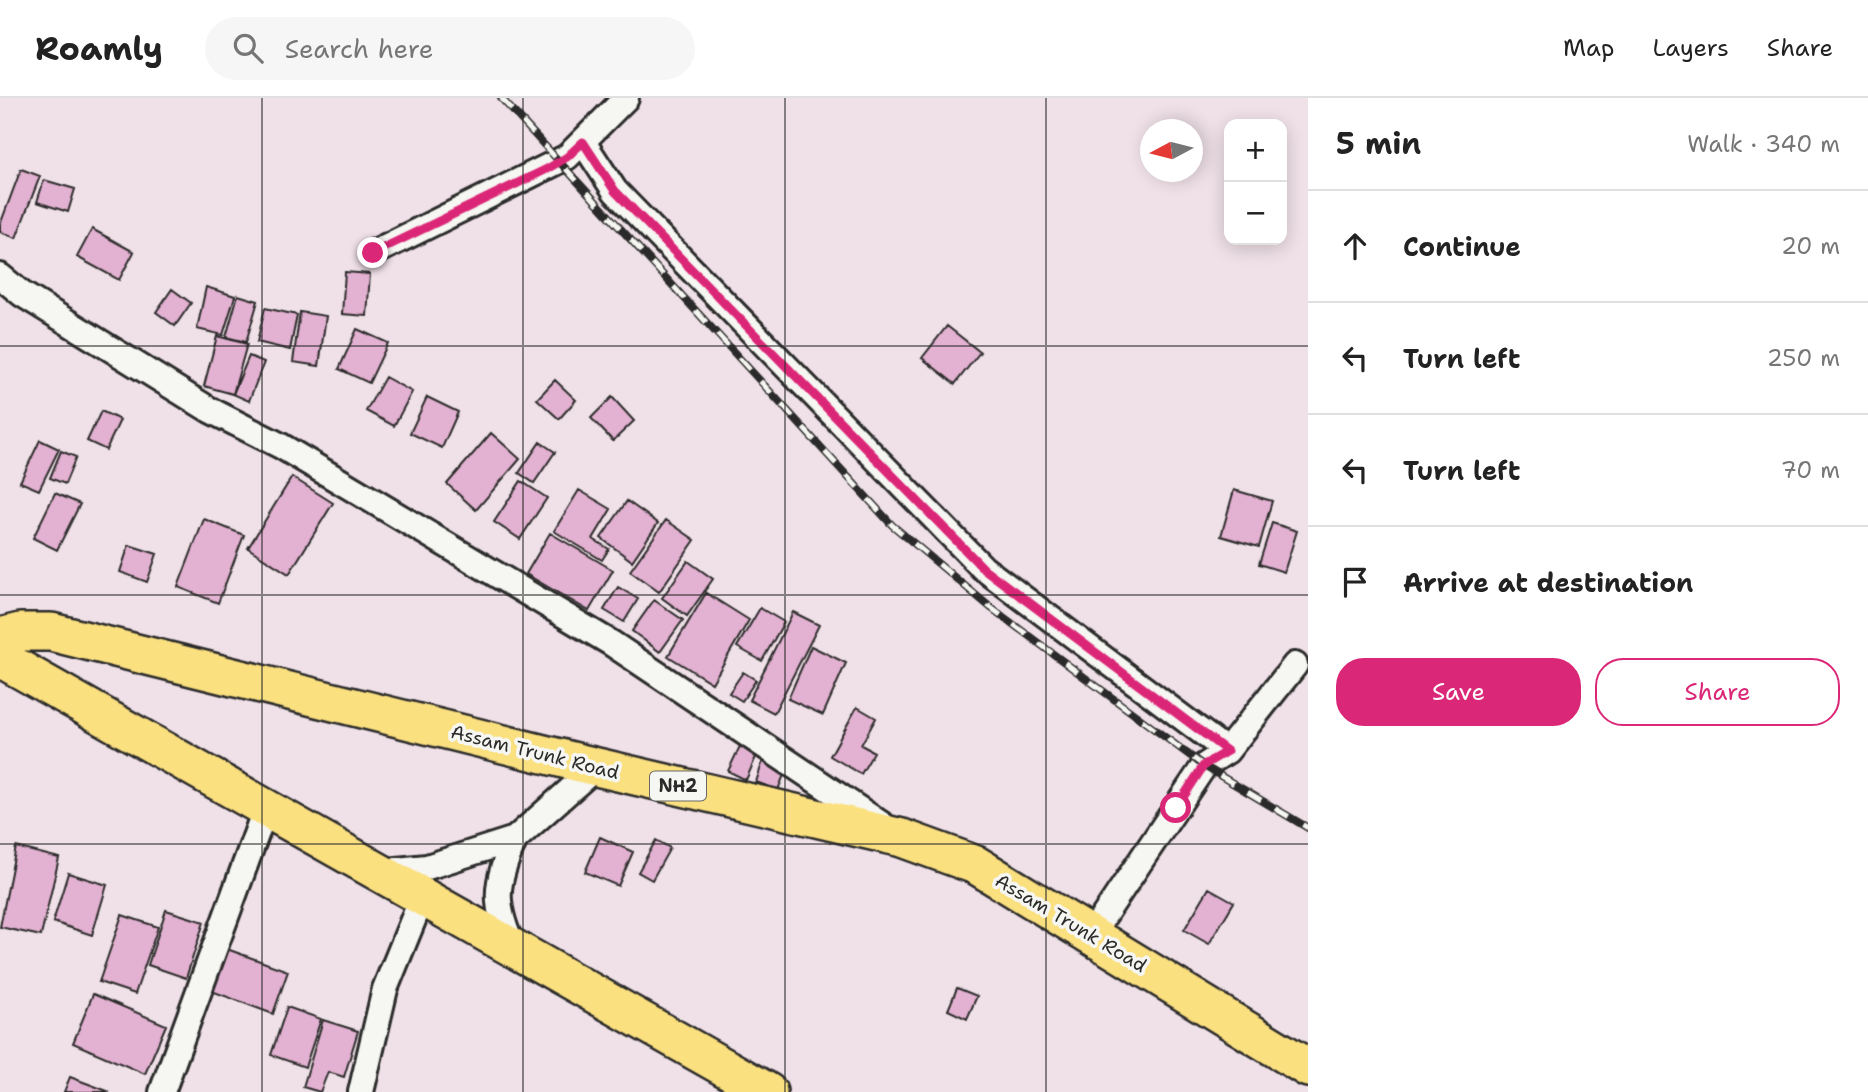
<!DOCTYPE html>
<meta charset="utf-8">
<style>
body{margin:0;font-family:"Shantell Sans",sans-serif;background:#f6f6f6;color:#222}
.controls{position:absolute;right:21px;top:21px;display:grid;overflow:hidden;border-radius:14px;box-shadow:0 4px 18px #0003}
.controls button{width:63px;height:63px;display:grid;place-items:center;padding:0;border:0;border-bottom:2px solid #e0e0e0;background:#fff;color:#222;font:35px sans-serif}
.compass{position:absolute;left:1140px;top:21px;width:63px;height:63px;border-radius:50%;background:#fff;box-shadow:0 4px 18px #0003;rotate:263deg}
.stop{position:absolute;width:21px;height:21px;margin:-16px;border:5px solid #db2777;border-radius:50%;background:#fff}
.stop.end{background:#db2777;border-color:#fff;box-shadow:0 2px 7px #0008}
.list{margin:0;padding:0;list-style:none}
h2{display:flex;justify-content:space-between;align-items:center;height:91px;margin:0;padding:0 28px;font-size:30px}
h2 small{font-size:23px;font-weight:400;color:#767676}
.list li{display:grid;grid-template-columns:46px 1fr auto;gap:21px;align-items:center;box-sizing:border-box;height:112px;padding:0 28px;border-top:2px solid #e0e0e0}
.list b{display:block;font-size:26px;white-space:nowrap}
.list em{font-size:23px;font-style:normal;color:#767676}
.actions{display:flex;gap:14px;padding:21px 28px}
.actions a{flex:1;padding:16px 0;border:2px solid #db2777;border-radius:28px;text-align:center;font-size:24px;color:#db2777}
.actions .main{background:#db2777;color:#fff}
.icon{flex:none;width:38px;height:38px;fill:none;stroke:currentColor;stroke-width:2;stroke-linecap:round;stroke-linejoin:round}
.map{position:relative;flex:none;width:1308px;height:994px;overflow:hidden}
header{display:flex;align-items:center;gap:42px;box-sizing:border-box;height:98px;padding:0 35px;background:#fff;border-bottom:2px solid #e0e0e0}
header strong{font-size:33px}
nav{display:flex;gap:38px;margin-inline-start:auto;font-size:24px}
.search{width:490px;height:63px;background:#f6f6f6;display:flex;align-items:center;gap:18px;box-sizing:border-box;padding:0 24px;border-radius:38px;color:#767676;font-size:26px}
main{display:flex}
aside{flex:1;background:#fff}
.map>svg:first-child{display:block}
.building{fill:#e3b1d1;stroke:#2b2b2b;stroke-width:2}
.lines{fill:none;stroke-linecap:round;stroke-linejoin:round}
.minor-casing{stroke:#2b2b2b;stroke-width:30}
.highway-casing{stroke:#2b2b2b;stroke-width:42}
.minor{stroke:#f6f6f2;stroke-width:24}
.highway{stroke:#fbe080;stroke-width:37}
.rail-casing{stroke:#2b2b2b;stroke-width:8}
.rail{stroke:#f6f6f2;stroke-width:5;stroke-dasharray:16;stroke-linecap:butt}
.route{stroke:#db2777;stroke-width:9}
.grid{fill:none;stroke:#2b2b2b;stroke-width:2;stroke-opacity:0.55}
.labels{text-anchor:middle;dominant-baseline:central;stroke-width:7;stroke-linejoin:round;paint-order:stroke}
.shield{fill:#f6f6f2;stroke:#686867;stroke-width:2}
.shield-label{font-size:18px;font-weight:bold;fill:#2b2b2b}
.street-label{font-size:19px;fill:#2b2b2b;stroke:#f6f6f2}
</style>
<header>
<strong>Roamly</strong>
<div class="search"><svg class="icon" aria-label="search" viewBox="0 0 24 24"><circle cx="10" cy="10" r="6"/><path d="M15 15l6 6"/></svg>Search here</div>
<nav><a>Map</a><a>Layers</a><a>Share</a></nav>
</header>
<main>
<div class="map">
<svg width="1308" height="994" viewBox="0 0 1308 994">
<rect width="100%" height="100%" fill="#f0e1e8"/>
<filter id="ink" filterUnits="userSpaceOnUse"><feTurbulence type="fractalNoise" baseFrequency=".0143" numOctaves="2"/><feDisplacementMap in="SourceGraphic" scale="14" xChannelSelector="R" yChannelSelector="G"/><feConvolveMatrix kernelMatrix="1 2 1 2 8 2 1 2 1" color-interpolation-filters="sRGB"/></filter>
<g filter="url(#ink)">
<path class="building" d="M 21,71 L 40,78 L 16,140 L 0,134 L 0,127 Z
M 44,82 L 75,91 L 68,114 L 37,104 Z
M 92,131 L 134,154 L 119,182 L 77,159 Z
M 345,174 L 370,176 L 367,218 L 342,216 Z
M 206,189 L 235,198 L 223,237 L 197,231 Z
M 172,191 L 191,205 L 175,228 L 156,214 Z
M 238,197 L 258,203 L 246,244 L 226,239 Z
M 265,210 L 297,217 L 290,252 L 257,244 Z
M 300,214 L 326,218 L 319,268 L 293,264 Z
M 947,228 L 980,254 L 955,286 L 922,260 Z
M 357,231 L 388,245 L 369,285 L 339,271 Z
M 217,238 L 247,246 L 233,296 L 204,288 Z
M 249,258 L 264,264 L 249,303 L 233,296 Z
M 385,279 L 412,294 L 394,328 L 366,313 Z
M 555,282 L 576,302 L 559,321 L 537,301 Z
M 427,299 L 458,314 L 442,350 L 410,335 Z
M 612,299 L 634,323 L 613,343 L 591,320 Z
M 101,313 L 120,322 L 106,352 L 87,343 Z
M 491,335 L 520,361 L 476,412 L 447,386 Z
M 40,342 L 59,351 L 39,392 L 20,384 Z
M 540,344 L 555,354 L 534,385 L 519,375 Z
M 61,353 L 76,359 L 65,386 L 50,380 Z
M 292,379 L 333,405 L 289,476 L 248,450 Z
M 521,383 L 547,400 L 520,441 L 494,424 Z
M 579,392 L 611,411 L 593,441 L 609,451 L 602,462 L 554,433 Z
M 1234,392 L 1272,403 L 1259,449 L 1221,438 Z
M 55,395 L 80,406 L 57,452 L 33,440 Z
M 627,403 L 658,425 L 632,463 L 601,440 Z
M 204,421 L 244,437 L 218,505 L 178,489 Z
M 666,422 L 695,442 L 659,494 L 630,473 Z
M 1272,425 L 1297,433 L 1284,474 L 1259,466 Z
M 550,435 L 613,472 L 589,513 L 526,476 Z
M 129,447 L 157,456 L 147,484 L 120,474 Z
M 688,463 L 713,481 L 687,518 L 662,500 Z
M 618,489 L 638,501 L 624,524 L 604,512 Z
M 706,495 L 749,522 L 712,585 L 668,558 Z
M 654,502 L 683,522 L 660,554 L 632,533 Z
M 760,510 L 784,524 L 762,563 L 737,549 Z
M 793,514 L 819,527 L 774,615 L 749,602 Z
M 811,548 L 846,565 L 823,617 L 788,601 Z
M 743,574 L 756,582 L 742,603 L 729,595 Z
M 857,609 L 876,620 L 861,647 L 874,654 L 861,676 L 830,658 Z
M 742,644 L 759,652 L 746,682 L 728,673 Z
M 764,660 L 787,669 L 778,692 L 756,684 Z
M 600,739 L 633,754 L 618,788 L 585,774 Z
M 656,742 L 670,750 L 652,782 L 638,774 Z
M 16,749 L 59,760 L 41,838 L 0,829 Z
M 68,775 L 107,787 L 92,837 L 53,824 Z
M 1209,790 L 1234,804 L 1209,846 L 1184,832 Z
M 166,812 L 204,824 L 186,880 L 148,867 Z
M 122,817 L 158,829 L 135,896 L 99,884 Z
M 224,850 L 288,873 L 273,916 L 209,892 Z
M 957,890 L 977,898 L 967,921 L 948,912 Z
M 93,896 L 166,927 L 145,976 L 73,945 Z
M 287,909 L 321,921 L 305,969 L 271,957 Z
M 323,922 L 358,933 L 344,979 L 328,974 L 320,994 L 303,989 Z
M 70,979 L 110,994 L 64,994 Z"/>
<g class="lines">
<g class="minor-casing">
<path id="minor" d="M 583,44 L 615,93 L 983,470 L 1227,653
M 373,155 L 567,59 L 626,0
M 0,178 L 22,196 L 210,312 L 281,348 L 611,545 L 884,728
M 377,774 L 427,769 L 515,741 L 596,669
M 1091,837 L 1204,668 L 1227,653 L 1295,567
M 514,852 C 493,806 494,787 515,741
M 162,994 L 265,712
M 361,994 L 385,891 L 422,800"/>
</g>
<g class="highway-casing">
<path id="highway" d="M 0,539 L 20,534 L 51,534 L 584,666 L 902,740 L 976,767 L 1308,970
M 0,560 L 768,994"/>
</g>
<use href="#minor" class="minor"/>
<use href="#highway" class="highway"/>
<g class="rail-casing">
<path id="rail" d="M 501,0 L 892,427 L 990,509 L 1204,668 L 1308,730"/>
</g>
<use href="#rail" class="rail"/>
</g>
</g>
<g class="lines" filter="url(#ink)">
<path class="route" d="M 373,155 L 547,71 L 567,59 L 583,44 L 615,93 L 983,470 L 1227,653 L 1204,667 L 1176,710"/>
</g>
<path class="grid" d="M 262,0 L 262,994M 523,0 L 523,994M 785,0 L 785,994M 1046,0 L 1046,994M 0,248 L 1308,248M 0,497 L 1308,497M 0,746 L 1308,746"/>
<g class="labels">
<rect class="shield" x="650" y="673.5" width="56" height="29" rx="5"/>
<g class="shield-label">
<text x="678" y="688">NH2</text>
</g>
<g class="street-label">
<text transform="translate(535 654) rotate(14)">Assam Trunk Road</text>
<text transform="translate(1071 825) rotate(31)">Assam Trunk Road</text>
</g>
</g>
</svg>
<div class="controls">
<button>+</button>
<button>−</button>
</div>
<svg class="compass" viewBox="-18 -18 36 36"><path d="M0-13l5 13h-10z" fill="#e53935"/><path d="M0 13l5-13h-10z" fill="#767676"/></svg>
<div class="stop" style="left:1176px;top:710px"></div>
<div class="stop end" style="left:373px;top:155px"></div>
</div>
<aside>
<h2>5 min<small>Walk · 340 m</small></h2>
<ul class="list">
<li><svg class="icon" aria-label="ahead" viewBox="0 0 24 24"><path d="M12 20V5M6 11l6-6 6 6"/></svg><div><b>Continue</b></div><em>20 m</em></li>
<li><svg class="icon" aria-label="left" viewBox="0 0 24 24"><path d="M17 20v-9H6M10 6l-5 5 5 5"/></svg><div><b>Turn left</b></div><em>250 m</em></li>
<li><svg class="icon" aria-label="left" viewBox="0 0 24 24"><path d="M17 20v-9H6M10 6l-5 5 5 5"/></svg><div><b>Turn left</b></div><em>70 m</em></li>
<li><svg class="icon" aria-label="arrive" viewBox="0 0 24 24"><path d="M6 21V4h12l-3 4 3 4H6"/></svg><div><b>Arrive at destination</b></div></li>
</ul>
<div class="actions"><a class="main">Save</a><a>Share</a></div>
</aside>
</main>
